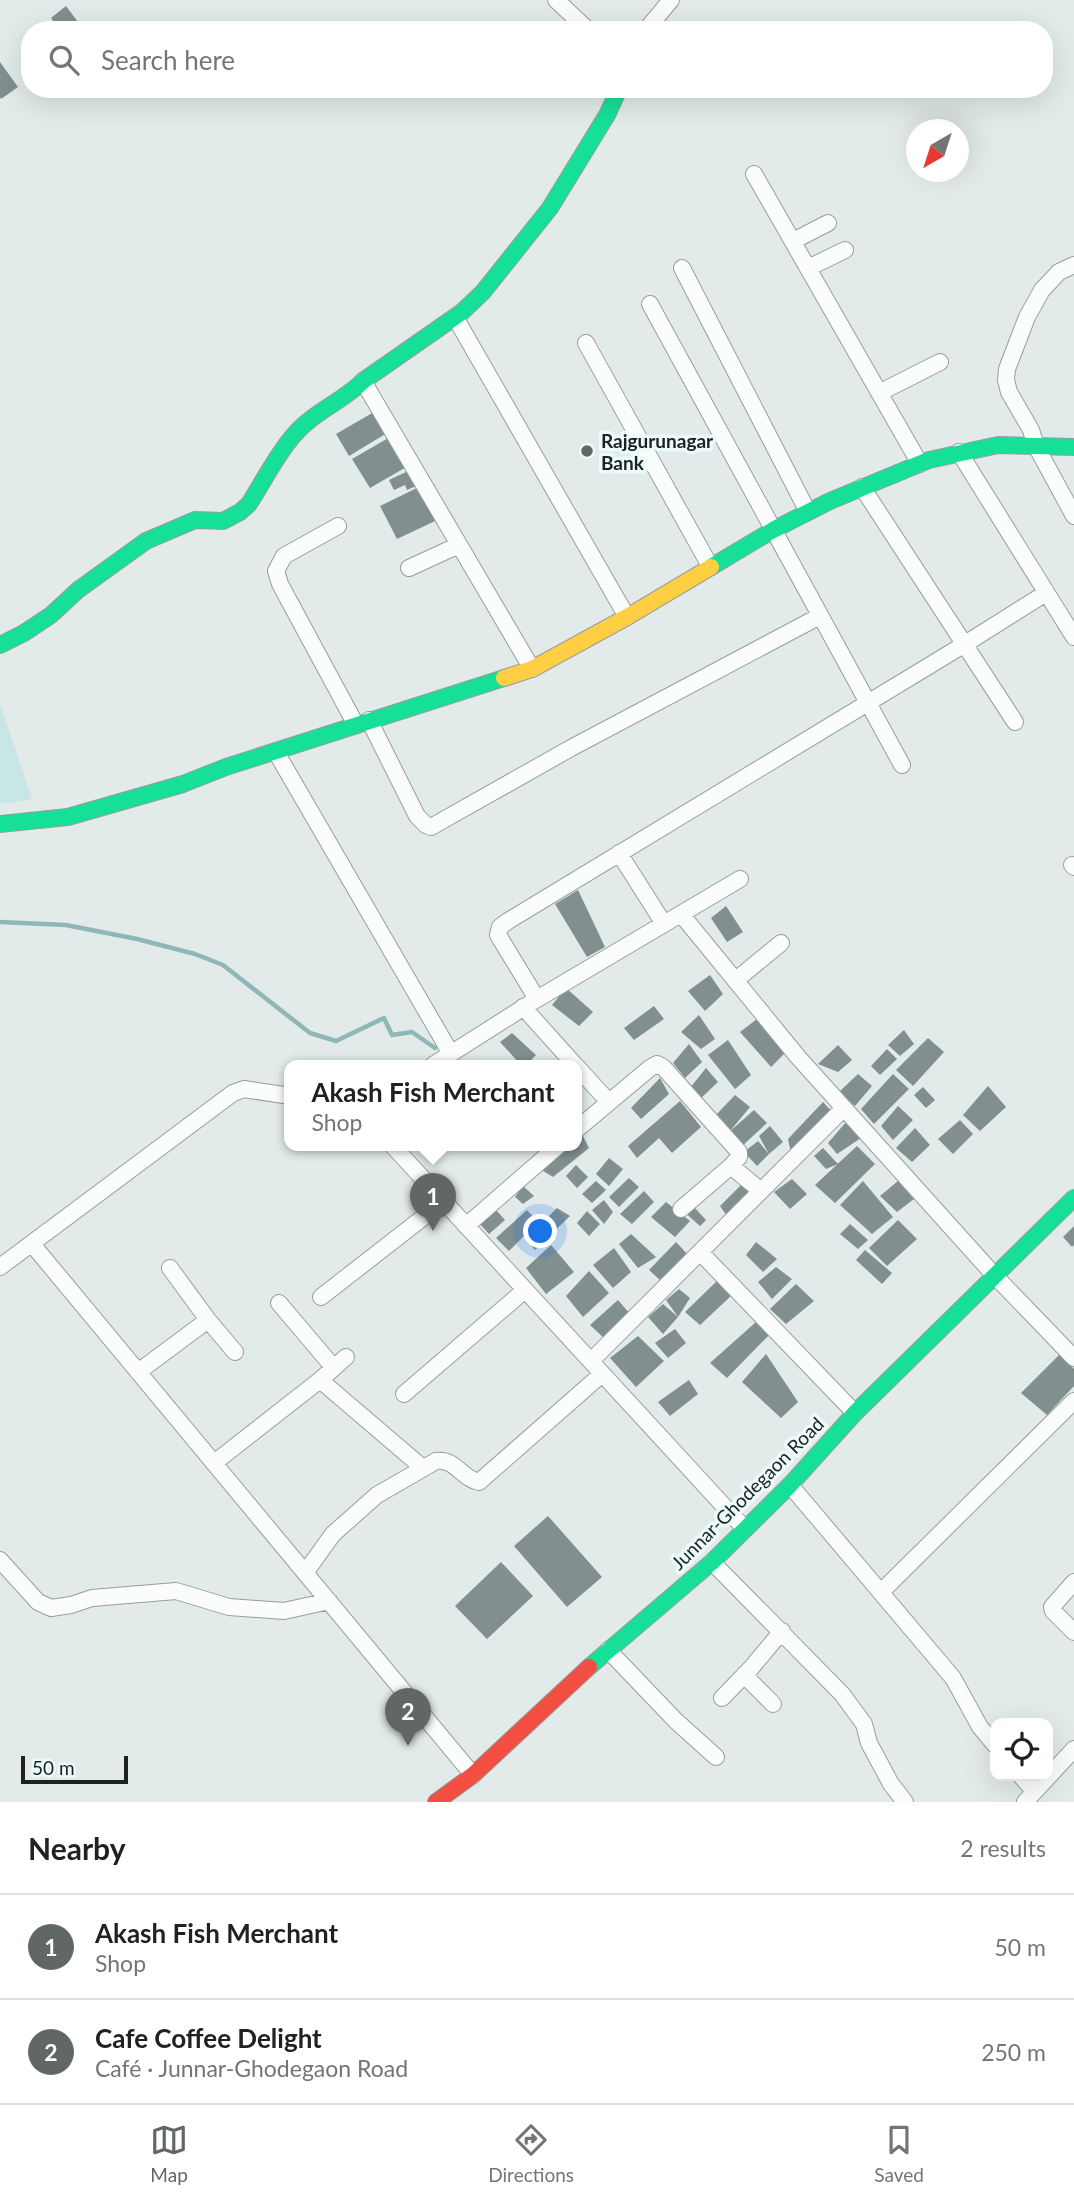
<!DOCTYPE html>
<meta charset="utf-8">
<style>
body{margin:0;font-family:Lato,sans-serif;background:#f2f2f2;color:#202124}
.controls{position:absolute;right:21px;bottom:21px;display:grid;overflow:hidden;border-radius:14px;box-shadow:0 7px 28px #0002}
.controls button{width:63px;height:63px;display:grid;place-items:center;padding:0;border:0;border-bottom:2px solid #e0e0e0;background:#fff;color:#202124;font:35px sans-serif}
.compass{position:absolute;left:906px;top:119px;width:63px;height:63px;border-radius:50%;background:#fff;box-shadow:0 7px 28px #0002;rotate:219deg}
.scale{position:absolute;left:21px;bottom:18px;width:107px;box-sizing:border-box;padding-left:7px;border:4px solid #1c2121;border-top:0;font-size:19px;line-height:24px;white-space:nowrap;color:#1c2121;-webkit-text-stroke:5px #ecfafa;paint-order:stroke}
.you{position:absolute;left:541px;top:1232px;width:24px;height:24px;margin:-18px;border:5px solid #fff;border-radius:50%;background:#1a73e8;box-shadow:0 0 0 10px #1a73e833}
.badge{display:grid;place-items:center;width:46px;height:46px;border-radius:50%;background:#616767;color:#fff;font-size:23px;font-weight:700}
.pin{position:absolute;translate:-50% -58px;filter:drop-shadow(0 2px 4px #0008)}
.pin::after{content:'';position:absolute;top:37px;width:24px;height:21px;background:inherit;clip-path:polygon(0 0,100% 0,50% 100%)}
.popup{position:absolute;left:284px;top:1060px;width:298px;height:91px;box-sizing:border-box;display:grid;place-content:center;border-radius:14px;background:#fff;filter:drop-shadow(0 2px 5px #0005);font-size:23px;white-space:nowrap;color:#757577}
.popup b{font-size:26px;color:#202124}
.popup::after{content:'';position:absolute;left:50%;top:100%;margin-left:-14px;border:14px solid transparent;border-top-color:#fff}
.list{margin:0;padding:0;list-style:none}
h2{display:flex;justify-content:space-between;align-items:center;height:91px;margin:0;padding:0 28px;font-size:30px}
h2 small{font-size:23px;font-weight:400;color:#757577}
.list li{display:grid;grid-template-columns:46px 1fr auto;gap:21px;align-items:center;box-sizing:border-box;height:105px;padding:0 28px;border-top:2px solid #e0e0e0}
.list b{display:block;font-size:26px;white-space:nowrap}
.list p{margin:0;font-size:23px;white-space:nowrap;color:#757577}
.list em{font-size:23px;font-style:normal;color:#757577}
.icon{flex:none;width:38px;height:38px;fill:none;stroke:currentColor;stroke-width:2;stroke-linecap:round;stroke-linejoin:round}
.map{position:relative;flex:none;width:1074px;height:1802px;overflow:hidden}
.search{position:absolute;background:#fff;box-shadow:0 7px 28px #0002;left:21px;right:21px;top:21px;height:77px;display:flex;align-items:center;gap:18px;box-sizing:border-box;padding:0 24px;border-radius:28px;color:#757577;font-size:26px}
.sheet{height:301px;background:#fff}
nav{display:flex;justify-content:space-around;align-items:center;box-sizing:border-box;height:98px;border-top:2px solid #e0e0e0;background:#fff;font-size:19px;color:#757577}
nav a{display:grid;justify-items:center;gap:4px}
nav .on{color:#616767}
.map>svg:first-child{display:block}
.green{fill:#c9e6e6}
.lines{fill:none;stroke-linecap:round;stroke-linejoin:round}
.stream{stroke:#8fb7b8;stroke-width:4.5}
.building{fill:#818f8f}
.street-casing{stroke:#989e9e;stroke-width:18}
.fast-casing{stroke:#989e9e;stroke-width:18}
.slow-casing{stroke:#989e9e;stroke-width:18}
.jam-casing{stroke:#989e9e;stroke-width:18}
.street{stroke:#fbfcfc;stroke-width:16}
.fast{stroke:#16e098;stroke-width:16}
.slow{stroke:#ffcf43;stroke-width:16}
.jam{stroke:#f24e42;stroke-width:16}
.poi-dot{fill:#616767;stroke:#ecfafa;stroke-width:2.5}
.labels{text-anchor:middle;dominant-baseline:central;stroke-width:7;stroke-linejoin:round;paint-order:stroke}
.poi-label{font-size:19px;font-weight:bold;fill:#1c2121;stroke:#ecfafa;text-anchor:start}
.street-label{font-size:19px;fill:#1c2121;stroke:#ecfafa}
</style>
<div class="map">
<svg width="1074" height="1802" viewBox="0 0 1074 1802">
<rect width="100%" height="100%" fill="#e2eaea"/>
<path class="green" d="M 0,704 L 32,799 L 0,804 Z"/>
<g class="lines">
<path class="stream" d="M 0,922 L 66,925 L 137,939 L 195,954 L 223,965 L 310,1033 L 336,1041 L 384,1018 L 392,1035 L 412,1032 L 435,1048"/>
</g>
<path class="building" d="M 66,6 L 84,30 L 60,30 L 51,18 Z
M 0,62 L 18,87 L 1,99 L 0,97 Z
M 374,412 L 387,433 L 349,456 L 336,434 Z
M 390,437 L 408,466 L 370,488 L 352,459 Z
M 408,471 L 416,486 L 407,490 L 405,485 L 394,490 L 389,480 Z
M 419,487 L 435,521 L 397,539 L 380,506 Z
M 578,890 L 605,947 L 587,957 L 555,904 Z
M 726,906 L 743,932 L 727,942 L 711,918 Z
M 710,975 L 723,994 L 705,1011 L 688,991 Z
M 566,988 L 593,1012 L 579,1026 L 552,1005 Z
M 654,1006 L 664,1019 L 634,1040 L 624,1028 Z
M 699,1015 L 715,1039 L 701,1049 L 681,1032 Z
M 757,1019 L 785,1053 L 771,1067 L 740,1032 Z
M 904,1030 L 914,1044 L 900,1056 L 888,1045 Z
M 512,1033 L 536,1055 L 526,1065 L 521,1065 L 500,1042 Z
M 928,1038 L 944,1052 L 913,1086 L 896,1070 Z
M 728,1040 L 751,1075 L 735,1089 L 708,1055 Z
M 689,1044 L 702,1062 L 685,1078 L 673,1063 Z
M 838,1045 L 852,1060 L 838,1072 L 818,1064 Z
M 887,1049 L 897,1059 L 880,1075 L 871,1066 Z
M 706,1068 L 718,1082 L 700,1099 L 690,1088 Z
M 858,1074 L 872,1086 L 855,1106 L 839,1092 Z
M 893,1074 L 909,1089 L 874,1124 L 861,1109 Z
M 660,1078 L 669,1094 L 641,1119 L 631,1108 Z
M 988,1086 L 1006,1107 L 980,1131 L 963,1115 Z
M 923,1087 L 935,1100 L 926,1108 L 914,1095 Z
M 735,1095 L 750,1107 L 731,1130 L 716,1115 Z
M 680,1101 L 701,1127 L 672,1153 L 659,1138 L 637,1158 L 628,1146 Z
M 823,1102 L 836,1116 L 791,1153 L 788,1139 Z
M 898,1106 L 913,1120 L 893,1140 L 881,1126 Z
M 754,1110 L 767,1123 L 742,1146 L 728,1133 Z
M 960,1120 L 973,1134 L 953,1154 L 938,1139 Z
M 847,1121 L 861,1138 L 837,1154 L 828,1143 Z
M 770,1126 L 783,1142 L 769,1154 L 759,1136 Z
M 915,1128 L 930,1145 L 912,1162 L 896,1148 Z
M 582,1134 L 589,1148 L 553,1177 L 540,1169 L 568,1145 L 577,1145 L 577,1139 Z
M 758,1141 L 769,1154 L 757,1166 L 744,1152 Z
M 857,1146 L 875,1164 L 835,1203 L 815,1185 Z
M 823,1148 L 838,1164 L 826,1169 L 814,1156 Z
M 609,1158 L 623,1169 L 609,1186 L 596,1174 Z
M 576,1165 L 588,1177 L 577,1188 L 566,1176 Z
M 629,1178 L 639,1187 L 619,1207 L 609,1197 Z
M 792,1179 L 807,1194 L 790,1209 L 774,1192 Z
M 596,1181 L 606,1190 L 592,1203 L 582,1194 Z
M 863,1181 L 893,1217 L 872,1234 L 840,1205 Z
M 898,1181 L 914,1199 L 897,1212 L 880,1196 Z
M 741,1185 L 757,1194 L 727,1216 L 720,1206 Z
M 523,1186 L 534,1196 L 523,1204 L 515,1197 Z
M 644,1191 L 654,1202 L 632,1224 L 620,1214 Z
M 604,1200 L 613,1212 L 604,1224 L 592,1210 Z
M 666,1202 L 690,1221 L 675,1237 L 651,1217 Z
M 694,1207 L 706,1220 L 700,1226 L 681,1209 Z
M 557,1208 L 570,1216 L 535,1250 L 526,1239 Z
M 496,1210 L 505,1220 L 489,1234 L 480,1224 Z
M 527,1210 L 538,1222 L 509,1251 L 496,1238 Z
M 587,1211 L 600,1224 L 589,1236 L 577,1223 Z
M 898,1220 L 917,1239 L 887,1266 L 869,1248 Z
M 850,1224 L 868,1240 L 858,1249 L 840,1234 Z
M 1074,1226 L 1074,1245 L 1072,1247 L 1063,1237 Z
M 631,1234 L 656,1257 L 638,1268 L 619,1244 Z
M 676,1242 L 689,1256 L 662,1282 L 649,1270 Z
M 756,1242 L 777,1259 L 763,1272 L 746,1255 Z
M 551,1245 L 574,1272 L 546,1294 L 526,1268 Z
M 614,1248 L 631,1272 L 613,1288 L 593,1265 Z
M 865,1250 L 892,1273 L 882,1284 L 856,1260 Z
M 776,1267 L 792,1279 L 772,1299 L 758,1282 Z
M 589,1271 L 609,1293 L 583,1317 L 566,1296 Z
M 718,1280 L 733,1294 L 700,1325 L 685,1312 Z
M 796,1284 L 814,1301 L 786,1324 L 770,1309 Z
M 679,1289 L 690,1298 L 678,1317 L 663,1334 L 648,1317 L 663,1304 L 678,1317 L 666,1300 Z
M 618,1300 L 631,1315 L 605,1339 L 590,1325 Z
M 756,1322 L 769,1335 L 727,1378 L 710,1363 Z
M 675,1329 L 686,1343 L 668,1358 L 655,1343 Z
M 638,1336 L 664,1361 L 636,1387 L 610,1358 Z
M 766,1354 L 798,1402 L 781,1418 L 742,1382 Z
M 1060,1354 L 1074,1369 L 1074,1386 L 1047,1415 L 1021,1393 Z
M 689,1380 L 698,1394 L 670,1416 L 658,1402 Z
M 548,1516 L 602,1577 L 567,1607 L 514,1546 Z
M 501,1562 L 533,1596 L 487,1639 L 455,1606 Z"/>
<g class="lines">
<g class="street-casing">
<path id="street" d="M 556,0 L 588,30
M 646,30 L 671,0
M 754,174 L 920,464
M 793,241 L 828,223
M 1074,265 L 1059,272 L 1042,290 L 1027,317 L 1007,369 L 1006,380 L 1009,392 L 1031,430 L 1036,446 L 1074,516
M 682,268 L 808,512
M 808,268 L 845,250
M 650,304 L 902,765
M 455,317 L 627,617
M 586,343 L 710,566
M 363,381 L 532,669
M 879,393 L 940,362
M 959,452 L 1074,637
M 862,487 L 1015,722
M 338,526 L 284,556 L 276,571 L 280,584 L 356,725
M 409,568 L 459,545
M 369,720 L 417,816 L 426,825 L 431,827 L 571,748 L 820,616
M 276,752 L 450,1052
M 619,853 L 664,924
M 1072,865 L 1074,867
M 681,914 L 798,1057 L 995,1276 L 1074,1358
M 736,980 L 781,943
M 537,999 L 740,879
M 523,1007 L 575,1065
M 433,1065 L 537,999 L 498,935 L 500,927 L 508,921 L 965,644 L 1046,593
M 576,1066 L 609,1102
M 576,1130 L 650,1068 L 657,1064 L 663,1067 L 739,1152 L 739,1157 L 731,1166 L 761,1191
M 392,1145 L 745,1529
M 681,1209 L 731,1166
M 466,1226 L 559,1145
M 32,1244 L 473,1775
M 700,1252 L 855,1413
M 0,1267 L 233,1093 L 244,1089 L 290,1096
M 170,1268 L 208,1320
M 321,1297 L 443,1202
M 279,1303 L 334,1368
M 591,1361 L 844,1108
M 138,1372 L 208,1320 L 235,1352
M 320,1380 L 423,1468
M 404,1394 L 525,1290
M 214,1463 L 320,1380 L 346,1357
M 790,1485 L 953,1678 L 980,1727 L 995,1745
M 0,1560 L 38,1602 L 51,1608 L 71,1605 L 92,1598 L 176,1591 L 229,1607 L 284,1611 L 329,1601
M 712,1562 L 842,1694 L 864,1724 L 869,1743 L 891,1784 L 905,1802
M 305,1573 L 333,1534 L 377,1495 L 436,1461 C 455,1458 462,1479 479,1482 L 602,1374
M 1074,1582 L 1052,1607 L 1053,1611 L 1074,1632
M 882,1591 L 1074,1401
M 608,1650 L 676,1721 L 716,1757
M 744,1675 L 773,1704
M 722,1698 L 752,1667 L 782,1631
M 1021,1776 L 1034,1791
M 1025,1802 L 1074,1749"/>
</g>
<g class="fast-casing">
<path id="fast" d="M 711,567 L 773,530 L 830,501 L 929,460 L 998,445 L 1074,447
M 0,645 L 24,633 L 51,615 L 78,590 L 146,541 L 195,520 L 223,521 L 240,512 L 249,504 C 263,482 277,454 294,435 C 313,412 342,402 363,381 L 462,312 L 483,292 L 550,208 L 607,115 L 619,89
M 0,824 L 68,817 L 183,784 L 226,767 L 504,678
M 589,1667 L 712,1562 L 790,1485 L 855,1413 L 1074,1198"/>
</g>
<g class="slow-casing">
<path id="slow" d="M 504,678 L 532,669 L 627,617 L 711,567"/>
</g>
<g class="jam-casing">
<path id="jam" d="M 436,1802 L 473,1775 L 589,1667"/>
</g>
<use href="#street" class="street"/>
<use href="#fast" class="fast"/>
<use href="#slow" class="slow"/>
<use href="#jam" class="jam"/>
</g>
<circle class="poi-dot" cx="587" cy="451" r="7"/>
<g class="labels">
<g class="poi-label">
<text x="601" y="440">Rajgurunagar<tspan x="601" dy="22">Bank</tspan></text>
</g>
<g class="street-label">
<text transform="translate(747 1493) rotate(-45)">Junnar-Ghodegaon Road</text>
</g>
</g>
</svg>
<div class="controls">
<button><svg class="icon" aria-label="locate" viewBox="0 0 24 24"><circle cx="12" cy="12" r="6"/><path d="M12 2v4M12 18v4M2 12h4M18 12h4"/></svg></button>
</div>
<svg class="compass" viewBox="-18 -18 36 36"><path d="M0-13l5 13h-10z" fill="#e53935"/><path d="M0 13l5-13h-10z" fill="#757577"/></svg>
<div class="scale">50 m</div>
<div class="you"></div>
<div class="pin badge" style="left:433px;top:1231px">1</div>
<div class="popup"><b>Akash Fish Merchant</b>Shop</div>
<div class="pin badge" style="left:408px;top:1746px">2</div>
<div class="search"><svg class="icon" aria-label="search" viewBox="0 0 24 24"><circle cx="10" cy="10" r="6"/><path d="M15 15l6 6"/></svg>Search here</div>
</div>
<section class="sheet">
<h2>Nearby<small>2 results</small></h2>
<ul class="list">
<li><span class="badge">1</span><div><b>Akash Fish Merchant</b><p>Shop</p></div><em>50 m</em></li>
<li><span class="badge">2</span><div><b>Cafe Coffee Delight</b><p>Café · Junnar-Ghodegaon Road</p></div><em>250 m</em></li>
</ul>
</section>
<nav>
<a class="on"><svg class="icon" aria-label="map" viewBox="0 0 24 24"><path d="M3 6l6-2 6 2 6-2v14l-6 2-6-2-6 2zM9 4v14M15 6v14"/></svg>Map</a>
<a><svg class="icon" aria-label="directions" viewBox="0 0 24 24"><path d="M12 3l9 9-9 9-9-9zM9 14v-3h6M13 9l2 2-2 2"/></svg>Directions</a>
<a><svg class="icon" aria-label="saved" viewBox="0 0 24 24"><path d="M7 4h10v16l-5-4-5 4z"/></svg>Saved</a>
</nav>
